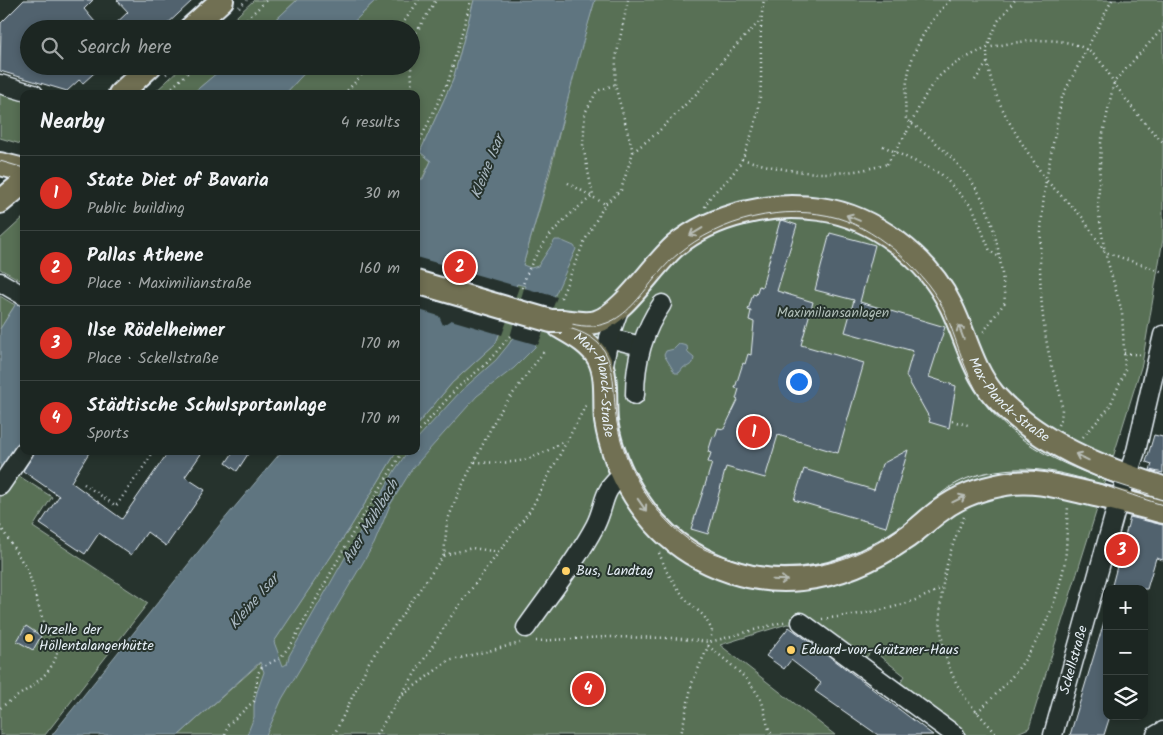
<!DOCTYPE html>
<meta charset="utf-8">
<style>
body{margin:0;font-family:Kalam,sans-serif;background:#252e2a;color:#f1f3f6}
.controls{position:absolute;right:15px;bottom:15px;display:grid;overflow:hidden;border-radius:10px;box-shadow:0 2px 8px #0003}
.controls button{width:45px;height:45px;display:grid;place-items:center;padding:0;border:0;border-bottom:1px solid #3a4340;background:#1c2622;color:#f1f3f6;font:25px sans-serif}
.you{position:absolute;left:798px;top:381px;width:18px;height:18px;margin:-12px;border:4px solid #fff;border-radius:50%;background:#1a73e8;box-shadow:0 0 0 8px #1a73e833}
.badge{display:grid;place-items:center;width:32px;height:32px;border-radius:50%;background:#d93025;color:#fff;font-size:16px;font-weight:700}
.pin{position:absolute;translate:-50% -50%;border:2px solid #fff;box-shadow:0 1px 5px #0006}
.list{margin:0;padding:0;list-style:none}
h2{display:flex;justify-content:space-between;align-items:center;height:65px;margin:0;padding:0 20px;font-size:21px}
h2 small{font-size:16px;font-weight:400;color:#a0a5a5}
.list li{display:grid;grid-template-columns:32px 1fr auto;gap:15px;align-items:center;box-sizing:border-box;height:75px;padding:0 20px;border-top:1px solid #3a4340}
.list b{display:block;font-size:19px;white-space:nowrap}
.list p{margin:0;font-size:16px;white-space:nowrap;color:#a0a5a5}
.list em{font-size:16px;font-style:normal;color:#a0a5a5}
.icon{flex:none;width:28px;height:28px;fill:none;stroke:currentColor;stroke-width:2;stroke-linecap:round;stroke-linejoin:round}
.map{position:relative;flex:none;width:1163px;height:735px;overflow:hidden}
.search{position:absolute;background:#1c2622;box-shadow:0 2px 8px #0003;left:20px;top:20px;width:400px;height:55px;display:flex;align-items:center;gap:12px;box-sizing:border-box;padding:0 18px;border-radius:28px;color:#a0a5a5;font-size:19px}
.panel{position:absolute;background:#1c2622;box-shadow:0 2px 8px #0003;left:20px;top:90px;width:400px;height:365px;border-radius:10px}
.map>svg:first-child{display:block}
.green{fill:#597055;stroke:#a0b0a6}
.water{fill:#5e7580;stroke:#95a7b0}
.pier{fill:#26332d}
.building{fill:#51626e;stroke:#e8f1f8}
.lines{fill:none;stroke-linecap:round;stroke-linejoin:round}
.minor-casing{stroke:#e8f1f8;stroke-width:21}
.major-casing{stroke:#e8f1f8;stroke-width:26}
.path{stroke:#e8f1f8;stroke-width:2.5;stroke-dasharray:1 4;stroke-linecap:butt}
.minor{stroke:#26332d;stroke-width:18}
.major{stroke:#716f52;stroke-width:22}
.tram{stroke:#e8f1f8;stroke-width:1}
.major-bridge-casing{stroke:#e8f1f8;stroke-width:26;stroke-linecap:butt}
.path-bridge{stroke:#e8f1f8;stroke-width:2.5;stroke-dasharray:1 4;stroke-linecap:butt}
.major-bridge{stroke:#716f52;stroke-width:22}
.oneway{stroke:#b8bdb6}
.poi-dot{fill:#ffd166;stroke:#26332d;stroke-width:2}
.labels{text-anchor:middle;dominant-baseline:central;stroke-width:4;stroke-linejoin:round;paint-order:stroke}
.park-label{font-size:14px;fill:#afbdb7;stroke:#26332d}
.street-label{font-size:14px;fill:#e8f1f8;stroke:#26332d}
.poi-label{font-size:14px;fill:#e8f1f8;stroke:#26332d;text-anchor:start}
.water-label{font-size:15px;font-style:italic;fill:#aab9c2;stroke:#26332d}
</style>
<div class="map">
<svg width="1163" height="735" viewBox="0 0 1163 735">
<rect width="100%" height="100%" fill="#26332d"/>
<filter id="ink" filterUnits="userSpaceOnUse"><feTurbulence type="fractalNoise" baseFrequency=".02" numOctaves="2"/><feDisplacementMap in="SourceGraphic" scale="10" xChannelSelector="R" yChannelSelector="G"/><feConvolveMatrix kernelMatrix="1 2 1 2 8 2 1 2 1" color-interpolation-filters="sRGB"/></filter>
<g filter="url(#ink)">
<path class="green" d="M 254,0 L 297,0 L 266,29 L 223,29 Z
M 377,0 L 474,0 L 453,80 L 420,152 L 431,161 L 422,179 L 416,179 L 416,94 L 285,94 L 311,66 L 411,66 L 411,29 L 346,29 Z
M 595,0 L 1163,0 L 1163,239 L 1142,364 L 1029,728 L 1013,735 L 967,735 L 899,685 L 905,676 L 872,650 L 865,659 L 823,627 L 787,624 L 720,645 L 835,735 L 179,735 L 259,664 L 350,528 L 397,451 L 416,451 L 416,426 L 452,383 L 496,343 L 520,275 L 550,172 L 576,63 Z
M 183,66 L 225,66 L 192,94 L 153,94 Z
M 0,94 L 24,101 L 24,145 L 0,138 Z
M 24,217 L 24,282 L 0,269 L 0,239 Z
M 0,296 L 15,305 L 0,329 Z
M 8,469 L 52,497 L 33,527 L 148,603 L 45,735 L 0,735 L 0,480 Z"/>
<path class="water" d="M 297,0 L 377,0 L 346,29 L 266,29 Z
M 474,0 L 595,0 C 569,88 549,177 523,265 L 531,268 L 538,266 L 555,240 L 560,240 L 574,246 L 576,249 L 555,295 L 535,347 L 514,368 L 477,396 L 412,469 L 390,505 L 374,544 L 282,699 L 266,735 L 247,735 L 254,717 L 254,705 L 257,692 L 264,672 L 260,662 L 179,735 L 52,735 L 222,522 L 282,451 L 397,451 L 350,528 L 274,642 L 283,666 L 287,664 L 289,656 L 395,470 L 408,451 L 416,451 L 416,440 L 461,391 L 496,360 L 509,344 L 516,332 L 526,286 L 517,284 L 496,343 L 452,383 L 416,426 L 416,179 L 423,179 L 431,161 L 420,152 L 453,80 Z
M 225,66 L 311,66 L 285,94 L 192,94 Z
M 24,291 L 24,438 L 0,471 L 0,329 Z
M 679,344 L 687,346 L 688,353 L 694,358 L 693,363 L 687,367 L 684,367 L 679,373 L 675,373 L 664,355 L 666,351 L 674,349 Z"/>
<path class="pier" d="M 416,257 L 454,268 L 461,263 L 464,271 L 523,288 L 519,287 L 502,335 L 451,320 L 443,325 L 439,316 L 416,309 Z
M 524,288 L 557,297 L 538,345 L 510,337 Z"/>
<path class="building" d="M 24,0 L 93,0 L 84,9 L 101,29 L 29,29 L 29,66 L 102,66 L 83,83 L 79,80 L 67,91 L 0,71 L 1,23 Z
M 117,0 L 193,0 L 162,29 L 110,29 L 128,12 Z
M 782,220 L 797,225 L 777,291 L 813,302 L 801,345 L 864,363 L 838,453 L 778,435 L 765,478 L 726,467 L 708,534 L 691,529 L 712,463 L 708,462 L 711,453 L 708,452 L 713,436 L 715,437 L 718,428 L 724,429 L 738,400 L 736,399 L 739,389 L 735,388 L 743,363 L 745,364 L 748,354 L 751,355 L 754,322 L 749,320 L 751,311 L 748,310 L 753,294 L 756,295 L 759,286 L 762,287 L 780,221 Z
M 830,233 L 875,245 L 860,302 L 945,327 L 929,377 L 956,386 L 949,428 L 929,422 L 930,419 L 906,376 L 913,351 L 845,332 L 854,300 L 815,290 Z
M 1154,435 L 1163,437 L 1163,473 L 1150,470 L 1152,464 L 1146,462 Z
M 908,450 L 886,527 L 794,500 L 804,469 L 874,490 L 882,464 Z
M 35,451 L 90,451 L 71,482 L 122,519 L 169,451 L 203,451 L 185,477 L 205,490 L 166,546 L 147,532 L 131,555 L 99,533 L 85,554 L 40,524 L 59,496 L 23,471 Z
M 234,451 L 250,451 L 237,471 L 226,463 Z
M 1130,517 L 1163,525 L 1163,560 L 1156,558 L 1147,589 L 1111,589 Z
M 1104,622 L 1107,623 L 1107,716 L 1110,716 L 1104,735 L 1070,735 Z
M 26,626 L 41,636 L 33,650 L 17,641 Z
M 789,627 L 833,659 L 933,735 L 878,735 L 815,691 L 821,683 L 791,660 L 784,669 L 766,656 Z"/>
<g class="lines">
<g class="minor-casing">
<g id="minor">
<path d="M 0,84 L 34,94"/>
<path d="M 0,282 L 24,296"/>
<path d="M 609,338 L 641,346"/>
<path d="M 603,369 L 609,338 L 620,307"/>
<path d="M 635,395 C 635,362 643,331 662,304"/>
<path d="M 0,486 L 24,451"/>
<path d="M 801,622 L 955,735"/>
<path d="M 526,628 C 549,595 576,562 595,526 C 607,502 600,492 624,474"/>
<path id="s1" d="M 1053,735 L 1116,509 L 1136,451 L 1163,335"/>
<path d="M 1156,735 L 1163,731"/>
</g>
</g>
<g class="major-casing">
<g id="major">
<path d="M 190,29 L 222,0"/>
<path d="M 120,94 L 150,66"/>
<path d="M 0,164 L 24,170"/>
<path d="M 0,202 L 24,182"/>
<path id="s2" d="M 562,321 C 573,322 585,325 596,322 C 622,315 653,265 675,246 C 714,214 771,202 820,209 C 873,216 928,258 951,306 C 966,336 972,369 994,395 C 1038,444 1102,468 1163,488"/>
<path id="s3" d="M 560,327 C 574,335 591,344 599,359 C 608,377 604,401 606,421 C 614,471 646,526 691,553 C 765,597 839,584 907,537 C 919,529 929,518 941,510 C 959,496 983,488 1006,484 C 1033,479 1060,487 1087,493 C 1112,499 1138,505 1163,512"/>
</g>
</g>
<path class="path" d="M 950,0 C 916,35 902,71 906,120 C 935,138 973,175 986,207 C 998,237 1002,269 1005,302 L 982,334
M 1112,0 L 1062,97 L 1046,180 L 1082,217 L 1105,252 L 1163,272
M 239,7 L 247,0
M 236,29 L 267,0
M 399,29 L 419,0
M 411,41 L 436,0
M 166,74 L 175,66
M 975,80 L 987,63
M 165,94 L 195,66
M 344,94 L 370,66
M 409,94 L 412,82 L 411,66
M 907,132 C 931,83 933,71 987,48 L 998,21 L 1015,0
M 883,146 L 941,174 L 973,208 L 990,251 L 1001,258
M 416,149 L 449,79 L 471,0
M 633,152 L 657,133 L 699,91 L 729,53 L 760,21
M 742,159 C 793,174 835,179 887,164
M 568,183 L 605,204
M 705,207 C 710,192 725,185 734,172 C 745,158 750,139 755,123 C 767,83 756,40 764,0
M 522,288 C 533,249 561,219 593,196 L 583,146 L 585,113 L 597,91 L 614,85
M 561,298 L 584,242 L 605,204 L 621,190 L 633,152 L 615,85 L 616,58 L 628,0
M 1124,353 L 1142,355
M 952,421 L 968,425
M 1058,425 C 1069,405 1054,380 1050,359 C 1037,301 1038,238 1046,180 C 1021,141 986,96 987,48 C 1018,41 1072,31 1097,58 C 1104,65 1109,74 1114,83 C 1129,104 1145,125 1163,142
M 416,434 L 457,388 L 486,364 L 510,336
M 1083,437 L 1109,408 L 1125,371 L 1122,312 L 1105,252 L 1098,209 L 1101,143 L 1114,82 L 1163,28
M 475,462 C 516,464 530,463 565,440
M 84,484 L 116,506 L 151,456 L 152,451
M 964,517 C 938,573 927,644 965,697 C 975,711 987,722 997,735
M 0,526 L 28,571 L 45,627 L 57,649 C 57,675 19,694 0,708
M 659,553 L 667,572 L 685,599 L 704,616 L 712,630 L 710,642 L 692,683 L 681,735
M 444,555 L 472,548 L 499,552
M 822,619 C 868,613 899,610 940,589
M 536,641 L 606,637 L 672,638 L 710,642 L 787,621
M 708,646 C 726,660 748,677 760,698 C 766,709 765,724 772,735
M 399,698 L 448,661 L 520,643
M 977,712 C 1020,675 1049,631 1062,575 C 1068,554 1066,529 1068,507
M 225,735 L 228,725 L 254,701 L 258,673 L 262,667 L 280,658 L 292,643 L 354,531 L 403,451
M 334,735 L 369,662 L 444,555 L 447,522 L 458,494 L 498,414 L 545,350
M 376,735 L 452,615 L 531,509 L 586,405"/>
<use href="#minor" class="minor"/>
<use href="#major" class="major"/>
<path class="tram" d="M 0,161 L 24,168
M 416,286 C 455,297 494,308 533,319 C 553,325 583,328 598,343 C 618,363 612,397 617,423 C 625,468 654,517 692,542 C 705,551 721,556 735,560 C 797,580 856,563 905,524 C 939,497 950,478 996,471 C 1055,461 1108,489 1163,505
M 572,324 C 628,338 642,283 678,254 C 720,219 785,203 838,218 C 881,231 928,274 946,314 C 959,346 967,383 990,410 C 1031,457 1091,476 1149,494"/>
<g class="major-bridge-casing">
<path id="major-bridge" d="M 416,282 L 551,321 L 562,321"/>
</g>
<path class="path-bridge" d="M 887,164 L 907,132"/>
<use href="#major-bridge" class="major-bridge"/>
</g>
<defs><path id="oneway-shaft" d="M-6 0H5M1.5-3L5.5 0L1.5 3" fill="none" stroke-width="1.6" stroke-linecap="round" stroke-linejoin="round" transform="scale(1.25)"/></defs>
<g class="oneway">
<use href="#oneway-shaft" transform="translate(853 218) rotate(-157)"/>
<use href="#oneway-shaft" transform="translate(696 232) rotate(149)"/>
<use href="#oneway-shaft" transform="translate(961 332) rotate(-111)"/>
<use href="#oneway-shaft" transform="translate(1082 457) rotate(-154)"/>
<use href="#oneway-shaft" transform="translate(959 499) rotate(-26)"/>
<use href="#oneway-shaft" transform="translate(642 505) rotate(55)"/>
<use href="#oneway-shaft" transform="translate(780 580) rotate(2)"/>
</g>
</g>
<g class="poi-dot">
<circle cx="566" cy="571" r="5"/>
<circle cx="29" cy="638" r="5"/>
<circle cx="791" cy="650" r="5"/>
</g>
<g class="labels">
<g class="park-label">
<text x="833" y="313">Maximiliansanlagen</text>
</g>
<g class="street-label">
<text stroke="none"><textPath href="#s3" startOffset="74">Max-Planck-Straße</textPath></text>
<text stroke="none"><textPath href="#s2" startOffset="580">Max-Planck-Straße</textPath></text>
<text stroke="none"><textPath href="#s1" startOffset="78">Sckellstraße</textPath></text>
</g>
<g class="poi-label">
<text x="576" y="571">Bus, Landtag</text>
<text x="39" y="630">Urzelle der<tspan x="39" dy="16">Höllentalangerhütte</tspan></text>
<text x="801" y="650">Eduard-von-Grützner-Haus</text>
</g>
<g class="water-label">
<text transform="translate(488 167) rotate(-68)">Kleine Isar</text>
<text transform="translate(371 522) rotate(-59)">Auer Mühlbach</text>
<text transform="translate(254 602) rotate(-49)">Kleine Isar</text>
</g>
</g>
</svg>
<div class="controls">
<button>+</button>
<button>−</button>
<button><svg class="icon" aria-label="layers" viewBox="0 0 24 24"><path d="M12 4l9 5-9 5-9-5zM3 14l9 5 9-5"/></svg></button>
</div>
<div class="you"></div>
<div class="pin badge" style="left:754px;top:432px">1</div>
<div class="pin badge" style="left:460px;top:267px">2</div>
<div class="pin badge" style="left:1122px;top:550px">3</div>
<div class="pin badge" style="left:588px;top:689px">4</div>
<div class="search"><svg class="icon" aria-label="search" viewBox="0 0 24 24"><circle cx="10" cy="10" r="6"/><path d="M15 15l6 6"/></svg>Search here</div>
<section class="panel">
<h2>Nearby<small>4 results</small></h2>
<ul class="list">
<li><span class="badge">1</span><div><b>State Diet of Bavaria</b><p>Public building</p></div><em>30 m</em></li>
<li><span class="badge">2</span><div><b>Pallas Athene</b><p>Place · Maximilianstraße</p></div><em>160 m</em></li>
<li><span class="badge">3</span><div><b>Ilse Rödelheimer</b><p>Place · Sckellstraße</p></div><em>170 m</em></li>
<li><span class="badge">4</span><div><b>Städtische Schulsportanlage</b><p>Sports</p></div><em>170 m</em></li>
</ul>
</section>
</div>
